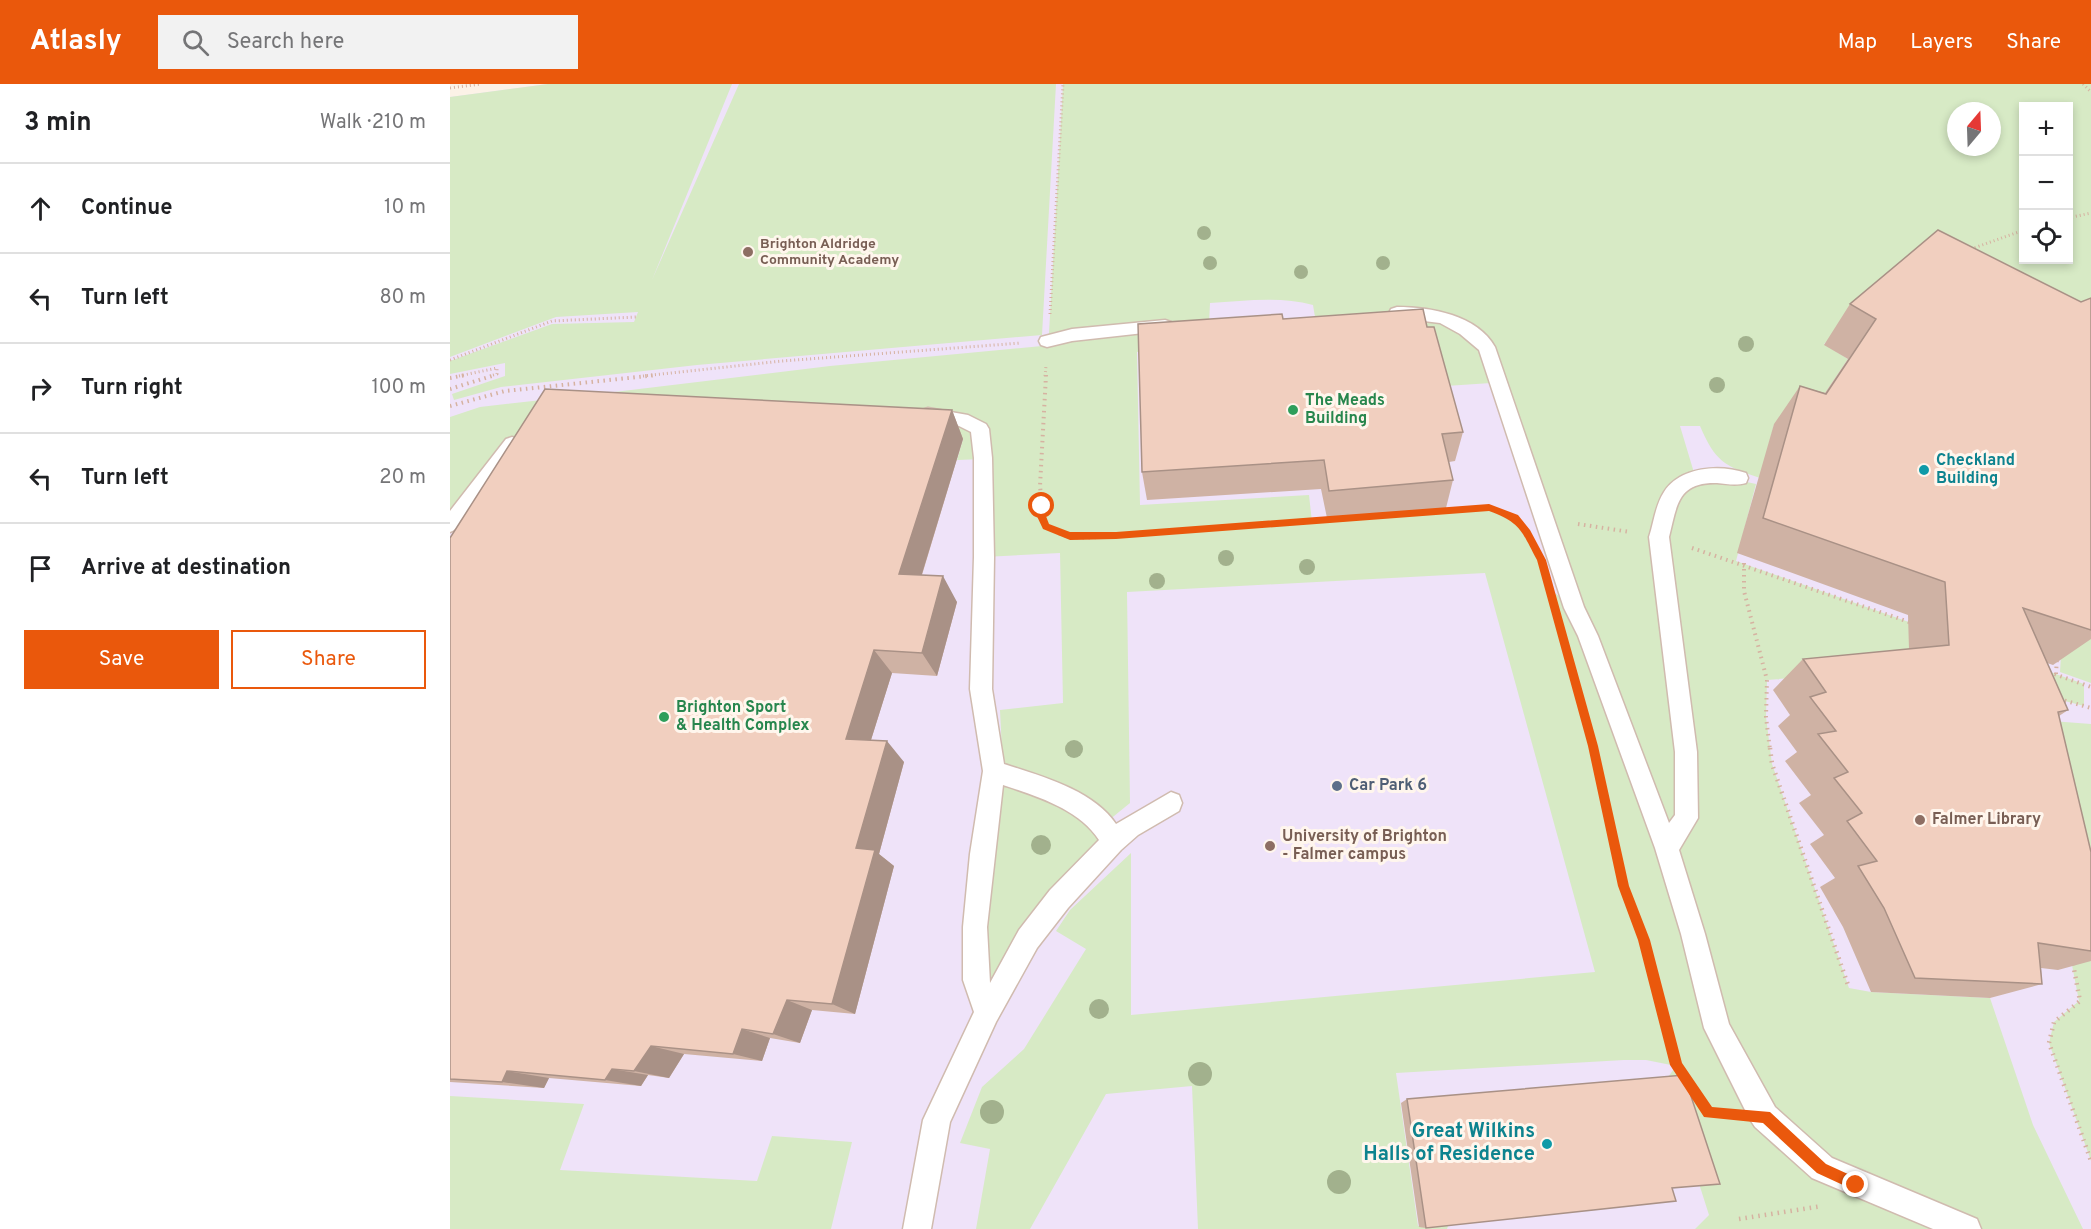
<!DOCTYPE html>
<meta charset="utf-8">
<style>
body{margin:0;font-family:Overpass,sans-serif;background:#f2f2f2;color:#202124}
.controls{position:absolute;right:18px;top:18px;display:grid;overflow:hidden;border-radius:0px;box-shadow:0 3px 9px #0003}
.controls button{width:54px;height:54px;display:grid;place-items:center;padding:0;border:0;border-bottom:2px solid #e0e0e0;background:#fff;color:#202124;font:30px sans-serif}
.compass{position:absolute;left:1497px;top:18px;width:54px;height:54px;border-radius:50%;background:#fff;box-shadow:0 3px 9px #0003;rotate:19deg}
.stop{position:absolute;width:18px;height:18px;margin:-14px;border:4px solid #ea580c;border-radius:50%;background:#fff}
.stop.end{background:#ea580c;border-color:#fff;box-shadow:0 2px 6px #0008}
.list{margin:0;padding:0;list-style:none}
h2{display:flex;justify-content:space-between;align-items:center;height:78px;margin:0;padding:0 24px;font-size:26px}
h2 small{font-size:20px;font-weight:400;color:#757577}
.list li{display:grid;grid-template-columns:39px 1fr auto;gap:18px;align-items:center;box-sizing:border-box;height:90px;padding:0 24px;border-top:2px solid #e0e0e0}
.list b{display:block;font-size:22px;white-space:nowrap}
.list em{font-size:20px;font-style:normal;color:#757577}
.actions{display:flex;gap:12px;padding:18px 24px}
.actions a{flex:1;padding:14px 0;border:2px solid #ea580c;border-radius:0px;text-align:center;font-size:21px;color:#ea580c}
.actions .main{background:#ea580c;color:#fff}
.icon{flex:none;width:33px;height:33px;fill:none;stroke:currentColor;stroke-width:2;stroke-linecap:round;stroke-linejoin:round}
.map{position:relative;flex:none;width:1641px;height:1145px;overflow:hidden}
header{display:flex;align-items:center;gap:36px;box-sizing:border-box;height:84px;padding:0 30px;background:#ea580c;color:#fff}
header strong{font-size:28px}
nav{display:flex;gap:33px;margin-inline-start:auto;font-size:21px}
.search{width:420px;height:54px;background:#f2f2f2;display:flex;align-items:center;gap:15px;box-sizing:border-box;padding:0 21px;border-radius:0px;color:#757577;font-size:22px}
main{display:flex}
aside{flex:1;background:#fff}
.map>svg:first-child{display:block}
.education{fill:#efe3f9;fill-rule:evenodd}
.green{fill:#d7eac5;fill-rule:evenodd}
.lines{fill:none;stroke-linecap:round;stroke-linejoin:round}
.lane-casing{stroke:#d0bbaf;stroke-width:3}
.path-far2{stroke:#d6b2a1;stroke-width:3;stroke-dasharray:1 3;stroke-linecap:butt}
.path-far1{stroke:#d6b2a1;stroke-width:4;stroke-dasharray:1.5 4.5;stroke-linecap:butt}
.path{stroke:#d6b2a1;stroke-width:4.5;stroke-dasharray:1.5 5;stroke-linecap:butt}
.lane{fill:#fff;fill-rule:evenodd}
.tree{fill:#a2b18d}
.wall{fill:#cfb2a4}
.shaded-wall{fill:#a99186}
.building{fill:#f1cfbf;stroke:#a99186;stroke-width:1.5}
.route{fill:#ea580c}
.education-dot{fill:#8d6e63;stroke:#fff6ed;stroke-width:2}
.leisure-dot{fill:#2e9e5b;stroke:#fff6ed;stroke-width:2}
.culture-dot{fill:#0f9aa8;stroke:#fff6ed;stroke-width:2}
.service-dot{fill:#5c6f8a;stroke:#fff6ed;stroke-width:2}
.labels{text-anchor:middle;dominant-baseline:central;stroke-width:6;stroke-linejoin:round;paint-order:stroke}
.far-education-label{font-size:14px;font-weight:bold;fill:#785e54;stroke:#fff6ed;text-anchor:start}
.leisure-label{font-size:16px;font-weight:bold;fill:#27864d;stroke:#fff6ed;text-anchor:start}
.culture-label{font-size:16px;font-weight:bold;fill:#0d838f;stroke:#fff6ed;text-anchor:start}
.service-label{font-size:16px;font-weight:bold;fill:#4e5e75;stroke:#fff6ed;text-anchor:start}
.education-label{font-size:16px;font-weight:bold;fill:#785e54;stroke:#fff6ed;text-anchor:start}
.near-culture-label{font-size:20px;font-weight:bold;fill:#0d838f;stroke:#fff6ed;text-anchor:end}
</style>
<header>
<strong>Atlasly</strong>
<div class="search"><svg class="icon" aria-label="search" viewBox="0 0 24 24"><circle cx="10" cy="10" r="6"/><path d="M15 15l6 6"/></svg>Search here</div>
<nav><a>Map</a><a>Layers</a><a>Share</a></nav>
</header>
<main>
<aside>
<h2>3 min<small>Walk · 210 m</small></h2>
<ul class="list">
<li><svg class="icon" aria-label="ahead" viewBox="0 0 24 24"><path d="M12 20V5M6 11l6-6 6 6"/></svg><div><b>Continue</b></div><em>10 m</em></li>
<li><svg class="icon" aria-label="left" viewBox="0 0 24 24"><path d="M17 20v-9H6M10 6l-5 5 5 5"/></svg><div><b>Turn left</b></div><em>80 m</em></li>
<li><svg class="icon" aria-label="right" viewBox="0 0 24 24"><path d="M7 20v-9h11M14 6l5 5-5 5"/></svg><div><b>Turn right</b></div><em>100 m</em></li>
<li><svg class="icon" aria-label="left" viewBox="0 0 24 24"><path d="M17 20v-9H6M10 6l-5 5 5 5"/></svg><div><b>Turn left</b></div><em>20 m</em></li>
<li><svg class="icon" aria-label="arrive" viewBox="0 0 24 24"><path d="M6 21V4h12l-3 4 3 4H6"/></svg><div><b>Arrive at destination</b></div></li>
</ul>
<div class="actions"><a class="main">Save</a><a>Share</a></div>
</aside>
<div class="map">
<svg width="1641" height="1145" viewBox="0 0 1641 1145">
<rect width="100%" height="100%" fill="#fcf2e7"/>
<path class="education" d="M 98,0 L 1641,0 L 1641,1145 L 0,1145 L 0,13 ZM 1574,22 L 1618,22 L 1618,176 L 1574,176 ZM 1506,27 L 1542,27 L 1542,63 L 1506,63 Z"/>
<path class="green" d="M 98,0 L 282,0 L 202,196 L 289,0 L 606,0 L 592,251 L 247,281 L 51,303 L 4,316 L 2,310 L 55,292 L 55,279 L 0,290 L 0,277 L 102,240 L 184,238 L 188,228 L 106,233 L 0,273 L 0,13 Z
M 613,0 L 1641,0 L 1641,232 L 1610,244 L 1469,180 L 1374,260 L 1398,275 L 1349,348 L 1324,341 L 1310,394 C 1274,382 1265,377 1250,342 L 1230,342 L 1245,392 L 1269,392 L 1306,400 L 1286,477 L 1634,600 L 1634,622 L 1453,575 L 1452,585 L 1317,596 L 1316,633 L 1322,680 L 1399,904 L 1421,908 L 1540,914 L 1583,1041 L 1633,1145 L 1245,1145 L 1259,1131 L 1216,996 L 1226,982 L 1196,976 L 1174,976 L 946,989 L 968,1142 L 999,1139 L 997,1145 L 748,1145 L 742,1002 L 656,1010 L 580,1145 L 526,1145 L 540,1065 L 510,1059 L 532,1003 L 574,965 L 636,865 L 606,847 L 620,826 L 681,769 L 681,931 L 1145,888 L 1035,489 L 677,508 L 680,719 L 653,741 L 663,758 L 605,818 L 578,855 L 537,929 L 526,896 L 525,843 L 532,770 L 544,687 L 553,689 L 550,626 L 613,619 L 610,469 L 534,473 L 533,375 L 507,376 L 513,355 L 122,334 L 131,312 L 380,282 L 592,262 L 693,248 L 936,232 C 965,231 1018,236 1032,267 C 1036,277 1038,289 1041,299 L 996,302 L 977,269 L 971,252 L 788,260 L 687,268 L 690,421 L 859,411 L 862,438 L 1039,424 L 1065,433 L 1077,448 L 1091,476 L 1097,503 L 1123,523 L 1037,263 C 1028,255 1019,246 1008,240 C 972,220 906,231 865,233 L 863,221 C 829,212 795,217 760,219 L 759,240 L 640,249 L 597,257 L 599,249 ZM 1574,22 L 1618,22 L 1618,176 L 1574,176 ZM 1506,27 L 1542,27 L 1542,63 L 1506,63 Z
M 101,315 L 0,442 L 0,333 L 30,323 Z
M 1641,429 L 1641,599 L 1610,588 L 1613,537 Z
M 1574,635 L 1641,640 L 1641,1077 L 1599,959 L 1604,938 L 1629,917 Z
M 0,1012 L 134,1020 L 110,1086 L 307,1097 L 322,1052 L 402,1058 L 381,1145 L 0,1145 Z"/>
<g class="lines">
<g class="lane-casing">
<path id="lane" d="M 947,223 C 981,223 1027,231 1045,263 L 1134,523 L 1148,552 L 1219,739 L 1225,731 L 1225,668 L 1199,453 C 1204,438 1205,422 1214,408 C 1230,383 1269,380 1296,389 L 1298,394 L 1296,399 C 1286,402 1277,400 1267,399 C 1227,398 1227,422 1219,453 L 1247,668 L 1248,734 L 1229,766 L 1255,850 L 1279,940 L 1325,1023 L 1382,1074 L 1527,1135 L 1531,1145 L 1483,1145 L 1362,1094 L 1305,1043 L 1299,1034 L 1254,944 L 1231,850 L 1205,764 L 1128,552 L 1114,524 L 1029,266 L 1010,250 L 990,239 L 941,233 L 939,229 L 941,225 Z
M 715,236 L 721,238 L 723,242 L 721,246 L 622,257 L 597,263 L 591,261 L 589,257 L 591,253 L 622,245 Z
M 478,324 L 518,331 L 536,340 L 539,345 L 542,374 L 544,473 L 542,605 L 554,680 C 591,692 643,706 666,740 L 721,708 L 729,711 L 732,719 L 729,727 L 688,751 L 671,766 L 618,824 L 587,864 L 546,938 L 500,1038 L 481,1145 L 453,1145 L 473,1036 L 524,928 L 513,896 L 513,843 L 520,770 L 533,687 L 520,605 L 524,473 L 524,374 L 521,348 L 505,340 L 472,336 L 469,331 L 472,326 ZM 553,701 C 586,712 629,725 649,756 L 600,806 L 569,846 L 540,899 L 537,843 Z
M 62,353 L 68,355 L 71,360 L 68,365 C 55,384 20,441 0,448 L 0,427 L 56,355 Z"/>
</g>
<path class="path-far2" d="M 1633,0 L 1641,8
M 0,4 L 31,0
M 1618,134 L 1641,129
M 1521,165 L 1574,146
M 600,230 L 613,0
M 0,276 L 102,237 L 186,233
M 9,292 L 47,284 L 47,290 L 40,292
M 193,292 L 332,277 L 571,259
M 595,292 L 596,282"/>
<path class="path-far1" d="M 596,291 L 590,402 L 592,422 L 589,426 C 602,462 635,453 666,452 L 1039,424 L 1059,431
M 0,294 L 16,291
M 0,305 L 45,291
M 0,322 L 55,307 L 207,291
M 1128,440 L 1180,448
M 1242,464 L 1462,539
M 1294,479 L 1294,507 L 1317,596 L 1316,633 L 1320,666
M 1599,588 L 1641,603
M 1606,590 L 1607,573
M 1609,615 L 1641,624"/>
<path class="path" d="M 1320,664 L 1322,680 L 1399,904
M 1144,665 L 1174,802 L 1194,856 L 1226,981 L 1258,1029 L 1275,1030
M 1623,880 L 1630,917 L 1604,938 L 1599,959 L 1641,1077
M 1289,1135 L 1372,1122"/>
<use href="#lane" class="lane"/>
</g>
<g class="tree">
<circle cx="754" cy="149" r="7"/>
<circle cx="760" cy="179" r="7"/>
<circle cx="933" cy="179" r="7"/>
<circle cx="851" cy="188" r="7"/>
<circle cx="1296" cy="260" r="8"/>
<circle cx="1267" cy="301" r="8"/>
<circle cx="776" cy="474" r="8"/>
<circle cx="857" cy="483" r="8"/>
<circle cx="707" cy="497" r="8"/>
<circle cx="624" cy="665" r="9"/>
<circle cx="591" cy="761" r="10"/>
<circle cx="649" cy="925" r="10"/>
<circle cx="750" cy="990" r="12"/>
<circle cx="542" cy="1028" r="12"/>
<circle cx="889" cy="1098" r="12"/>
</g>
<path class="wall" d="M 1641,214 L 1641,555 L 1603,581 L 1597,579 L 1618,626 L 1609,632 L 1641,768 L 1641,877 L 1608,886 L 1591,884 L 1592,900 L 1540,914 L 1421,908 L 1393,843 L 1370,803 L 1385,794 L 1360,760 L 1374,751 L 1349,719 L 1361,711 L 1335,677 L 1347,668 L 1328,642 L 1340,631 L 1323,606 L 1353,575 L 1459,565 L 1458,531 L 1287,469 L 1324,340 L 1350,302 L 1375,309 L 1398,275 L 1374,261 L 1400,220 L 1631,218 Z
M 833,235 L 977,243 L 1013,348 L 1005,377 L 999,378 L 1003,396 L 996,424 L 877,434 L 871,405 L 697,416 L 692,388 Z
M 502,326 L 513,355 L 472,491 L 507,518 L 487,592 L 442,589 L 421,656 L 454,678 L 429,770 L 444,782 L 405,930 L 362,926 L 350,959 L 320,954 L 312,977 L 234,970 L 219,994 L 198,991 L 191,1002 L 99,994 L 94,1004 L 0,998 L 0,454 Z
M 957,1015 L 1222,1104 L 976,1144 L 969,1143 L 951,1019 Z"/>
<path class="shaded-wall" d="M 502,326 L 513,355 L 464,516 L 449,490 Z
M 493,492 L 507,518 L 487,592 L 472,569 Z
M 424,566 L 442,589 L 415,675 L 396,655 Z
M 437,657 L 454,678 L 429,770 L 444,782 L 405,930 L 382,920 L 406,764 Z
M 337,916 L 362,926 L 350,959 L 323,950 Z
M 292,945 L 320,954 L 312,977 L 283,970 Z
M 201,962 L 234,970 L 219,994 L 184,987 Z
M 162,985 L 198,991 L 191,1002 L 155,996 Z
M 57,987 L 99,994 L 94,1004 L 52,998 Z"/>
<path class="building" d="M 1488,146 L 1631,218 L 1641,214 L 1641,546 L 1573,524 L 1618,626 L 1608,628 L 1641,768 L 1641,867 L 1588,859 L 1592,900 L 1465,894 L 1434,824 L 1408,782 L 1427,777 L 1397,737 L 1412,729 L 1384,694 L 1398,688 L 1368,650 L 1386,647 L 1360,613 L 1376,608 L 1353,575 L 1499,561 L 1495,498 L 1313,434 L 1350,302 L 1376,310 L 1426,235 L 1400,220 Z
M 973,225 L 977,243 L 984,243 L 1013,348 L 992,350 L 1003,396 L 879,407 L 874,376 L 692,388 L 688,240 L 832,230 L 833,235 Z
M 95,305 L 502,326 L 449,490 L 493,492 L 472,569 L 424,566 L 396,655 L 437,657 L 406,764 L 425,766 L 382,920 L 337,916 L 323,950 L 292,945 L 283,970 L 201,962 L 184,987 L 162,985 L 155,996 L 57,987 L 52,998 L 0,995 L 0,454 Z
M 1234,991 L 1270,1100 L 1222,1104 L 1226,1117 L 976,1144 L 957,1015 Z"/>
<path class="route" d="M 592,419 L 597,422 L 594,427 L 599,440 L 620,448 L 666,448 L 1039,420 L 1068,431 L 1080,446 L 1096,476 L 1148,662 L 1179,802 L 1200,856 L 1232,979 L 1262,1023 L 1320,1028 L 1376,1080 L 1411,1096 L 1412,1101 L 1411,1105 L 1406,1107 L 1367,1089 L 1313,1039 L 1254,1033 L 1220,981 L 1188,856 L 1168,802 L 1138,662 L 1087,476 C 1071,446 1071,439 1039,427 L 666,455 L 620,456 L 593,445 L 584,426 Z"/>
<g class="education-dot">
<circle cx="298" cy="168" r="6"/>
<circle cx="1470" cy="736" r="6"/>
<circle cx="820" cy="762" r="6"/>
</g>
<g class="leisure-dot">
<circle cx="843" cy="326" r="6"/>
<circle cx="214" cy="633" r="6"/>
</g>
<g class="culture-dot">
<circle cx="1474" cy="386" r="6"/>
<circle cx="1097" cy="1060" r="6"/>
</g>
<circle class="service-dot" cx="887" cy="702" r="6"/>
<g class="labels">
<g class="far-education-label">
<text x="310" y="160">Brighton Aldridge<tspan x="310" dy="16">Community Academy</tspan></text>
</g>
<g class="leisure-label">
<text x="855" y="317">The Meads<tspan x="855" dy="18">Building</tspan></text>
<text x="226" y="624">Brighton Sport<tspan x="226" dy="18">&amp; Health Complex</tspan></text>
</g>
<g class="culture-label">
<text x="1486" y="377">Checkland<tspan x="1486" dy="18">Building</tspan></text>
</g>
<g class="service-label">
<text x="899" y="702">Car Park 6</text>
</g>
<g class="education-label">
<text x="1482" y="736">Falmer Library</text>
<text x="832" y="753">University of Brighton<tspan x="832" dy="18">- Falmer campus</tspan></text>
</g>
<g class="near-culture-label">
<text x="1085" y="1048">Great Wilkins<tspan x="1085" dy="23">Halls of Residence</tspan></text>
</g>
</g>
</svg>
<div class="controls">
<button>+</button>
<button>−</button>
<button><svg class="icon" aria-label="locate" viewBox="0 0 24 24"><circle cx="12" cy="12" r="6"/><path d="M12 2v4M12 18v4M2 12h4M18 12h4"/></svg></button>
</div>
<svg class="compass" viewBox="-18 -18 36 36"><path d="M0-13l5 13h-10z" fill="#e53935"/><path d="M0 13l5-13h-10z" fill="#757577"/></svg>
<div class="stop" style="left:592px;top:422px"></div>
<div class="stop end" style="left:1406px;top:1101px"></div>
</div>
</main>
